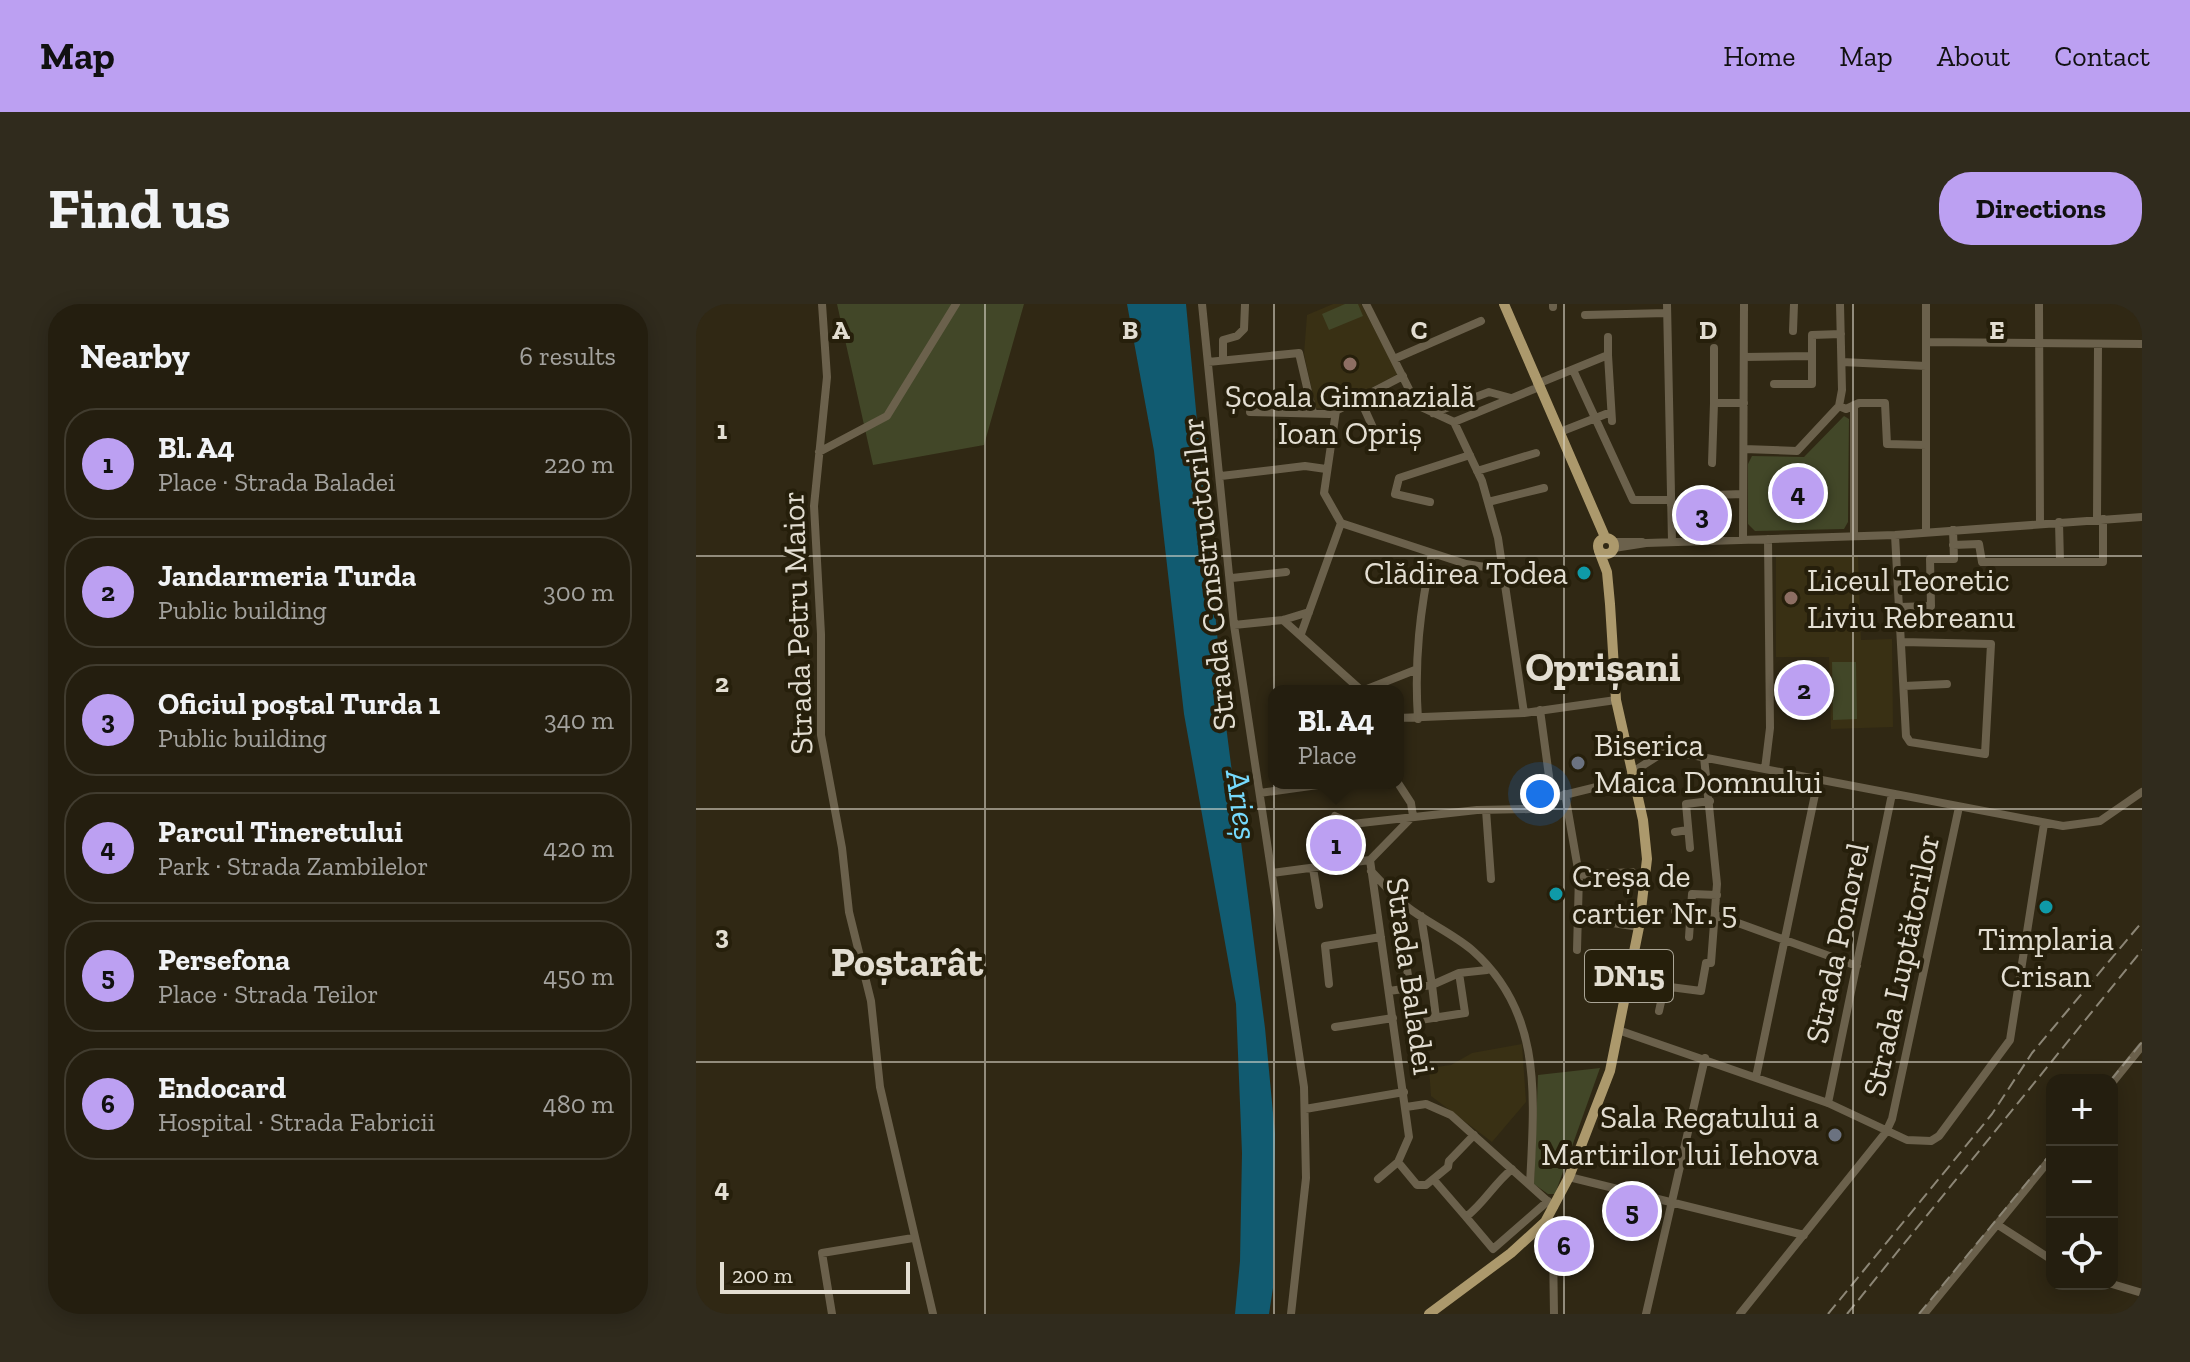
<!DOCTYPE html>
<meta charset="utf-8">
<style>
body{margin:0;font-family:"Zilla Slab",serif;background:#302b1d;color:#f1f3f6}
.controls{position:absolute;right:24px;bottom:24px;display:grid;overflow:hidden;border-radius:16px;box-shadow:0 4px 20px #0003}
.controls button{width:72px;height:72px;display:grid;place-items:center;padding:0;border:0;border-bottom:2px solid #413c2f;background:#241e0f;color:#f1f3f6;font:40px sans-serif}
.scale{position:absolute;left:24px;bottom:20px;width:190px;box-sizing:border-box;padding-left:8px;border:4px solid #e3ded2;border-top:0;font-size:22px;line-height:28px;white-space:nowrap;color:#e3ded2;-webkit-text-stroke:6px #261f0b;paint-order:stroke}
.you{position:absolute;left:844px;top:490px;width:28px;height:28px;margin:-20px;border:6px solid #fff;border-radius:50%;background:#1a73e8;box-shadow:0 0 0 12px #1a73e833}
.badge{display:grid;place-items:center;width:52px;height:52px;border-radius:50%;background:#bca0f2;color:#111;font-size:26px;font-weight:700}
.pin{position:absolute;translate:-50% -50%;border:4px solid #fff;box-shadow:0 2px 8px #0006}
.popup{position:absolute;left:572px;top:381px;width:136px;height:104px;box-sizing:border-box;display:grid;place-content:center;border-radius:16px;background:#241e0f;filter:drop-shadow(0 2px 6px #0005);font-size:26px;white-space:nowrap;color:#a3a29e}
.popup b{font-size:30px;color:#f1f3f6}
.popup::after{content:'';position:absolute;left:50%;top:100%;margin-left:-16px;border:16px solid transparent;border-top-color:#241e0f}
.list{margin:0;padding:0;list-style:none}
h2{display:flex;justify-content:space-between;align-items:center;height:104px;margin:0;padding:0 32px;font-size:34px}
h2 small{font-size:26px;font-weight:400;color:#a3a29e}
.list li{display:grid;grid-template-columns:52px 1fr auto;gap:24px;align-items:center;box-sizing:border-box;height:112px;margin:0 16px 16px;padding:0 16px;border:2px solid #413c2f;border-radius:32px}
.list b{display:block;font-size:30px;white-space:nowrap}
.list p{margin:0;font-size:26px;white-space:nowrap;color:#a3a29e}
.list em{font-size:26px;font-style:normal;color:#a3a29e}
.icon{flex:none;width:44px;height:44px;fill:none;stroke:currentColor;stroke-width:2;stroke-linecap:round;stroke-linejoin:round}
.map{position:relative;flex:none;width:1446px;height:1010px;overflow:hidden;border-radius:32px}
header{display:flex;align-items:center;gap:48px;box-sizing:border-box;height:112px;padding:0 40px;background:#bca0f2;color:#111}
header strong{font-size:38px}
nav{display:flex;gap:44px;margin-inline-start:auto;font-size:28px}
.intro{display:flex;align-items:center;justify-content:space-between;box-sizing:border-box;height:192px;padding:0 48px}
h1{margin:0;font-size:56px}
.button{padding:20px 36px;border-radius:32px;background:#bca0f2;color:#111;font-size:28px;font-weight:700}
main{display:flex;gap:48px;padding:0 48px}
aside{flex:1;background:#241e0f;border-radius:32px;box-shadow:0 4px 20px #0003}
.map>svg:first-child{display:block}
.built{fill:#393014}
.green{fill:#424728}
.water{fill:#115b71}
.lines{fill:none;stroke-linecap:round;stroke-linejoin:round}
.minor{stroke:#6b614c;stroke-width:8}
.major{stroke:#ac996c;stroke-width:10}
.rail{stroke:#8c8676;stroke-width:2;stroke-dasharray:12 6;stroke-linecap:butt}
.grid{fill:none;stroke:#e3ded2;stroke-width:2;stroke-opacity:0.55}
.education-dot{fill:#8d6e63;stroke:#261f0b;stroke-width:3}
.culture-dot{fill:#0f9aa8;stroke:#261f0b;stroke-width:3}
.worship-dot{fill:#6b7280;stroke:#261f0b;stroke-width:3}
.labels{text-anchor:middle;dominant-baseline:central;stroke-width:8;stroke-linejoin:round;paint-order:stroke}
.shield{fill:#261f0b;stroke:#aaa596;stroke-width:2}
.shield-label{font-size:30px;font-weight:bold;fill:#e3ded2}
.poi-label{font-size:32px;fill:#e3ded2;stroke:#261f0b;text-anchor:start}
.street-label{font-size:32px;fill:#e3ded2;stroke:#261f0b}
.water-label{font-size:34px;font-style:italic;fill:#76dafd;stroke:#261f0b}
.district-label{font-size:40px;font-weight:bold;fill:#e3ded2;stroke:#261f0b}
.grid-label{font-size:26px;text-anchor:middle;font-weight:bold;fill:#e3ded2;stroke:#261f0b;stroke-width:8;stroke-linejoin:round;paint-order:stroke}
</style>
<header>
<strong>Map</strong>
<nav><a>Home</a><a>Map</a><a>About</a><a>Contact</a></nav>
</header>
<div class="intro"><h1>Find us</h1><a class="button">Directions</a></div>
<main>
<aside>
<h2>Nearby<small>6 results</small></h2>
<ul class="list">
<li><span class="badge">1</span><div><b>Bl. A4</b><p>Place · Strada Baladei</p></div><em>220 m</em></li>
<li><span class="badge">2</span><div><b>Jandarmeria Turda</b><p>Public building</p></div><em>300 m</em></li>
<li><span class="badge">3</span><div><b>Oficiul poștal Turda 1</b><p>Public building</p></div><em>340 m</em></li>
<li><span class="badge">4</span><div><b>Parcul Tineretului</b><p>Park · Strada Zambilelor</p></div><em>420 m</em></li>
<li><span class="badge">5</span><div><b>Persefona</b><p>Place · Strada Teilor</p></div><em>450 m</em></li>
<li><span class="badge">6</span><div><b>Endocard</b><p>Hospital · Strada Fabricii</p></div><em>480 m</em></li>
</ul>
</aside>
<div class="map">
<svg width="1446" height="1010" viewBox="0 0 1446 1010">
<rect width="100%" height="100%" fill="#302814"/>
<path class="built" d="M 637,0 L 665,0 L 702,70 L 633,106 L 620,104 L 608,50 L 611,11 Z
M 1080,252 L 1162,252 L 1165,336 L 1196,335 L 1197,423 L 1135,425 L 1133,353 L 1080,353 Z
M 826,740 L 830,798 L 796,838 L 735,792 L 733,764 L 755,761 L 776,749 Z"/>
<path class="green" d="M 141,0 L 328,0 L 288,141 L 177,161 Z
M 649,0 L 662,0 L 667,12 L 633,26 L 626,10 Z
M 1148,112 L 1153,115 L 1152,218 L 1148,225 L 1059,227 L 1052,220 L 1052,160 L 1056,152 L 1108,153 Z
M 1136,358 L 1160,358 L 1161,415 L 1137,416 Z
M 904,764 L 859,890 L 852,890 L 838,880 L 842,771 Z"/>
<path class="water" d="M 431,0 L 490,0 L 529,414 L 569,724 L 579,830 L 577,984 L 573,1010 L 539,1010 L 544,957 L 546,849 L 540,700 L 488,410 L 458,147 Z"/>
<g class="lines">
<path class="minor" d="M 126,0 L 131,73 L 118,202 L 125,330 L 125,431 L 146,544 L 153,608 L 175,697 L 184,783 L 237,1010
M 506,0 L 538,321 L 608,783 L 610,874 L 595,1010
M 670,0 L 721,101 L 758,118 L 843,83
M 857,0 L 857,3
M 971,0 L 976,237
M 1230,0 L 1230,228
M 1343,0 L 1344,220
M 889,11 L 971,9
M 1097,27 L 1098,0
M 1230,38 L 1446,40
M 1018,44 L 1018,99 L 1048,99
M 912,51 L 916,117
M 1048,53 L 1116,52
M 698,55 L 785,17
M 527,56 L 527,36 L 541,32 L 548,25 L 549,1
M 512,58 L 603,49 L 617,109
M 1146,58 L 1230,62
M 877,66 L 937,196 L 975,196
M 841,80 L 912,51 L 912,33
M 1078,80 L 1116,80 L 1116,31 L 1145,30
M 664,95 L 678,126
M 1158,101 L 1158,232
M 1143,102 L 1150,105 L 1163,99 L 1189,99 L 1191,140 L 1230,141
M 640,107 L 628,189 L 645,219 L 770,260 L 808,266
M 554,108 L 634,110 L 707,72
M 737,109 L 793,88 L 815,94
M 758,118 L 786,177 L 802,234 L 828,409
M 864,128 L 915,108
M 1048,145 L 1101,147 L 1143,102 L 1146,86 L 1144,0
M 123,148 L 191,112 L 260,0
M 1016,159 L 1018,99
M 781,167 L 840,149
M 525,172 L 609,162 L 630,165
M 1018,191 L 1047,190
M 734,198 L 699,190 L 703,174 L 774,151
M 792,198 L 848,184
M 975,201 L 1007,200
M 1401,215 L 1402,41
M 1199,231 L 1210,432 L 1214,438 L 1289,450 L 1295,340 L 1206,338
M 1047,235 L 1048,0
M 917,238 L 946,238
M 1257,241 L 1283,240 L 1286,258 L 1364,258 L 1363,218
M 918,244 L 950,239 L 1199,231 L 1446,213
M 1364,258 L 1407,258 L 1407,215
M 536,274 L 590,268
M 1204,303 L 1235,302 L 1234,255 L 1258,255 L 1257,226
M 587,316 L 666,387
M 538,321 L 587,316 L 613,308
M 605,330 L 645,219
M 1208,382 L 1251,380
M 666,387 L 719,366
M 844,406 L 856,494
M 702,414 L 828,409 L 920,396
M 722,415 C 718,357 724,305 736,249
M 927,438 L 1367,522 L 1404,517 L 1446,488
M 1069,465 L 1074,424 L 1072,235
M 935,469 L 971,446
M 564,489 L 636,479
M 869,490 L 883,571 L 881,646
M 790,506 L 795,575
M 639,512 L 656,520 L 781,506 L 835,505 L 856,494 L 925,477
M 979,528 L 992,526
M 994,544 L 990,500 L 1014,497
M 674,556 L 713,833 L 702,858 L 682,875
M 674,556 L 717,512 L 715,499 L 702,479
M 617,564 L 623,601
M 675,567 C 686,578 697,592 710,602 C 730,618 756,629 776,646 C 848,709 838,795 834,881
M 576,569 L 674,556
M 883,571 L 936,568
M 979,607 L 995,608
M 1020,611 L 1161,662
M 884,614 L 943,623
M 993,633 L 996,590 L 1021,591
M 708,646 L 714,684
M 633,680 L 629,642 L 685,633
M 693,687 L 736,681 L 725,612
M 963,707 L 967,689 L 972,689 L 974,683 L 1005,687 L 1010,659 L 1015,659 L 1021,580 L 1008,453
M 740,714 L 736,681 L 763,669 L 791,666
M 724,716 L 769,709 L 763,669
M 639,723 L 697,714
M 922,726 L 1132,799 L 1211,836 L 1235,837 L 1243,832 L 1314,736 L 1348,520
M 1060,773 L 1122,476
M 1416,779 L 1446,742
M 1132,799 L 1196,490
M 710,803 L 730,800 L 755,811 L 858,903
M 609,805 L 708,788
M 702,858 L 721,881 L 730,881 L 752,863 L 753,857 L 778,831
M 873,873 L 1108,931
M 738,876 L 770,913 C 789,898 797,881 816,865
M 770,913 L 797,945 L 852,897
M 849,918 L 857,943 L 858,1010
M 1302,921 L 1356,956
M 1416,980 L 1446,989
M 136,1010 L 126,949 L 217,934
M 950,1010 L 1009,754
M 1044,1010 L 1190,828 L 1196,815 L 1263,503
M 1228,1010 L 1356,853"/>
<path class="major" d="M 808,0 L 909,233
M902 242a8 8 0 1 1 16 0a8 8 0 1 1-16 0Z
M 733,1010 L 815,949 L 849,918 L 873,873 L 914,767 L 943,623 L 951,555 L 947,516 L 920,396 L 914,300 L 911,268 L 903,247"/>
<path class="rail" d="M 1415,776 L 1446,738
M 1132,1010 L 1296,810 L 1336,749 L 1446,618
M 1151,1010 L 1446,646
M 1223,1010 L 1356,848"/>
</g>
<path class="grid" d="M 289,0 L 289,1010M 578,0 L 578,1010M 868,0 L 868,1010M 1157,0 L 1157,1010M 0,252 L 1446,252M 0,505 L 1446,505M 0,758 L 1446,758"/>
<g class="education-dot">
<circle cx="654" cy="60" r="8"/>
<circle cx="1095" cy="294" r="8"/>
</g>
<g class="culture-dot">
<circle cx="888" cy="269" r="8"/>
<circle cx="860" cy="590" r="8"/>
<circle cx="1350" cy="603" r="8"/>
</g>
<g class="worship-dot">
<circle cx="882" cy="459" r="8"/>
<circle cx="1139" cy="831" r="8"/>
</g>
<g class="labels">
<rect class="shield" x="889" y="646" width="88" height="52" rx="6"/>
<g class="shield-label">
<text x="933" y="672">DN15</text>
</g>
<g class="poi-label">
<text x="654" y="92" text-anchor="middle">Școala Gimnazială<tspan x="654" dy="37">Ioan Opriș</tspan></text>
<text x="872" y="269" text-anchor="end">Clădirea Todea</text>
<text x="1111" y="276">Liceul Teoretic<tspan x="1111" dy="37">Liviu Rebreanu</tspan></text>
<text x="898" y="441">Biserica<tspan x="898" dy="37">Maica Domnului</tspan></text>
<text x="876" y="572">Creșa de<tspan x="876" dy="37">cartier Nr. 5</tspan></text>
<text x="1350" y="635" text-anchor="middle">Timplaria<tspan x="1350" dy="37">Crisan</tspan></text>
<text x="1123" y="813" text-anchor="end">Sala Regatului a<tspan x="1123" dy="37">Martirilor lui Iehova</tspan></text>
</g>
<g class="street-label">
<text transform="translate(512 270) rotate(-96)">Strada Constructorilor</text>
<text transform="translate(101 319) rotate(-92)">Strada Petru Maior</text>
<text transform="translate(1141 639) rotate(-78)">Strada Ponorel</text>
<text transform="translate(1205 661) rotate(-78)">Strada Luptătorilor</text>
<text transform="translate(715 672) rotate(82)">Strada Baladei</text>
</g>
<g class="water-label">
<text transform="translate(546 501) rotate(82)">Arieș</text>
</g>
<g class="district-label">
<text x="907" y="363">Oprișani</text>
<text x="211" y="658">Poștarât</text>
</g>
</g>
<g class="grid-label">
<text x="145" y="35">A</text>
<text x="434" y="35">B</text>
<text x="723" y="35">C</text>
<text x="1012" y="35">D</text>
<text x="1301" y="35">E</text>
<text x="26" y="135">1</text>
<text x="26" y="388">2</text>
<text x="26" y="640">3</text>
<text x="26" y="893">4</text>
</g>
</svg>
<div class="controls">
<button>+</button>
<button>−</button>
<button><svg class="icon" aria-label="locate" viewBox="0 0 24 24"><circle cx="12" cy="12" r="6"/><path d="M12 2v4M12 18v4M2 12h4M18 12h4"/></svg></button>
</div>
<div class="scale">200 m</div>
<div class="you"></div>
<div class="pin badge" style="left:640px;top:541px">1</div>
<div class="popup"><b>Bl. A4</b>Place</div>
<div class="pin badge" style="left:1108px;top:386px">2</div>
<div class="pin badge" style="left:1006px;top:211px">3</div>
<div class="pin badge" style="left:1102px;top:189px">4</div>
<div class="pin badge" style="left:936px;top:907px">5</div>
<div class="pin badge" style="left:868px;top:942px">6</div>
</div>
</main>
